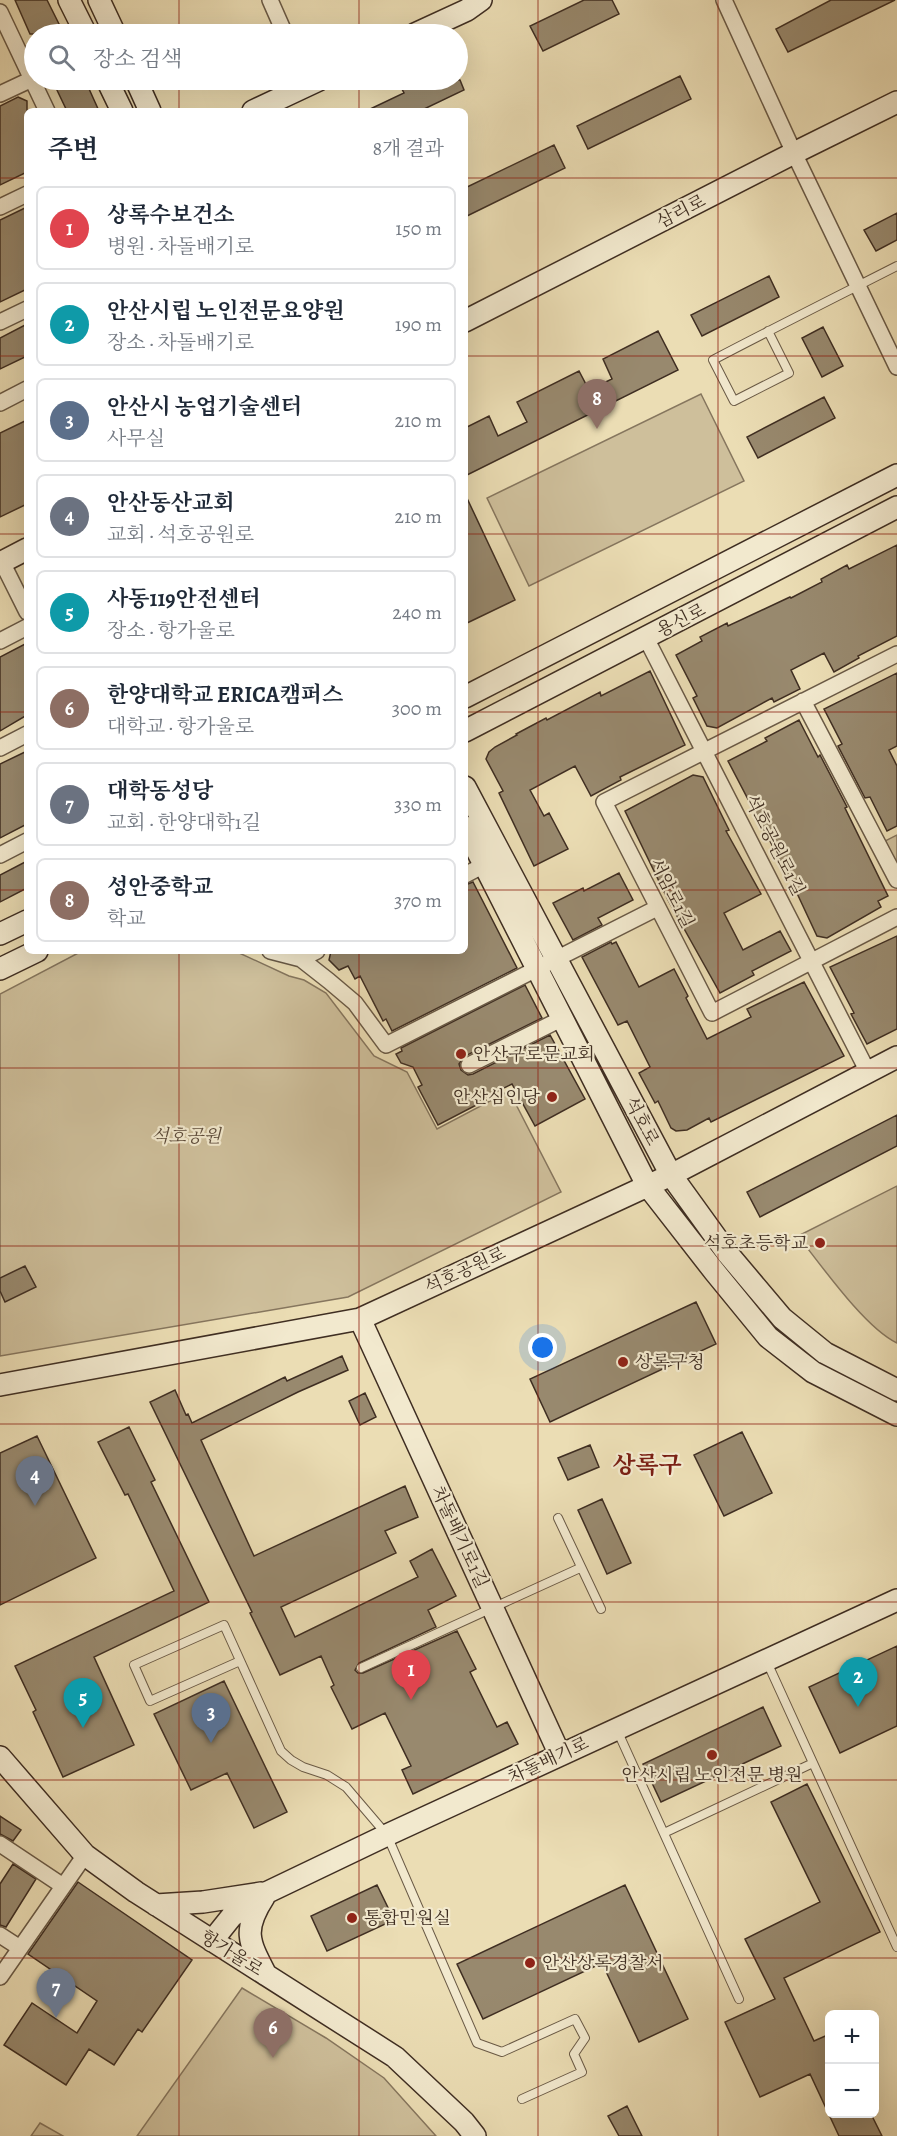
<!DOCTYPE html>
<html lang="ko">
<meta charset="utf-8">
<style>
body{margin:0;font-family:Alegreya,"Noto Serif KR",serif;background:#f2f2f3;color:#1f2937}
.controls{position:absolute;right:18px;bottom:18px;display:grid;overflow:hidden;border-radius:9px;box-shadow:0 6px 24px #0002}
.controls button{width:54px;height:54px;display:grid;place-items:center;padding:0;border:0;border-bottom:2px solid #e0e1e3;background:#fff;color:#1f2937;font:30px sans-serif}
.you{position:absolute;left:543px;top:1348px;width:21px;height:21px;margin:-15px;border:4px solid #fff;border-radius:50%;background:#1a73e8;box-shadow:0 0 0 9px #1a73e833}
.badge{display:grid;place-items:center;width:39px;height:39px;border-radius:50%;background:#8f2418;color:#fff;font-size:20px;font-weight:700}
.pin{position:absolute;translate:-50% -50px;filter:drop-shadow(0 2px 3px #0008)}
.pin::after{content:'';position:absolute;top:32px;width:21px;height:18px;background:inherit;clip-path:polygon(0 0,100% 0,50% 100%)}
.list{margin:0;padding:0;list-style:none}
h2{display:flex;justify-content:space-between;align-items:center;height:78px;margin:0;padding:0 24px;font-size:26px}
h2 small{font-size:20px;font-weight:400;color:#747a83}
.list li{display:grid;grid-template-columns:39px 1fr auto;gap:18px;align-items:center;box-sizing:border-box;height:84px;margin:0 12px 12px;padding:0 12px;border:2px solid #e0e1e3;border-radius:9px}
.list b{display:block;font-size:22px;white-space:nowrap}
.list p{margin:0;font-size:20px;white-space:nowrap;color:#747a83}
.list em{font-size:20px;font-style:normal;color:#747a83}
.icon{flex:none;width:33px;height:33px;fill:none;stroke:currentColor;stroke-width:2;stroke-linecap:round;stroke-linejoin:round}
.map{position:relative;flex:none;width:897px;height:2136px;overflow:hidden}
.search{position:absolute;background:#fff;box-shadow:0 6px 24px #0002;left:24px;top:24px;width:444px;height:66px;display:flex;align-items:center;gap:15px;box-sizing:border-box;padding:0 21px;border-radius:33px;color:#747a83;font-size:22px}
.panel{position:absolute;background:#fff;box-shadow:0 6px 24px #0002;left:24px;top:108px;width:444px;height:846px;border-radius:9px}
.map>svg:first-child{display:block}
.green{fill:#cebf9b;stroke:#86765e;stroke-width:1.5}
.building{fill:#98896e;stroke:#3f2e22;stroke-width:1.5}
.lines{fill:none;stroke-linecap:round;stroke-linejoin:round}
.lane-casing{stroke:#6a5a46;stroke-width:10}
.street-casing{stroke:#6a5a46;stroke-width:18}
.secondary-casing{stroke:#3f2e22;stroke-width:24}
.lane{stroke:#f2e9ce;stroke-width:8}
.street{stroke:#f2e9ce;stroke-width:15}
.secondary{stroke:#f2e9ce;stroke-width:21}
.grid{fill:none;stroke:#8f2418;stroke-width:1.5;stroke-opacity:0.55}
.poi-dot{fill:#8f2418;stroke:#f2e9ce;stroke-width:2}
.labels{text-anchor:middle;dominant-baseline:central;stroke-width:4.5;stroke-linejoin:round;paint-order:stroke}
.street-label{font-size:18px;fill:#3f2e22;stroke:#f2e9ce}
.poi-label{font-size:18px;fill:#3f2e22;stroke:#f2e9ce;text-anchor:start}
.park-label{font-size:18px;font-style:italic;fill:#5c4b3a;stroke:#f2e9ce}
.district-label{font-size:24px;font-weight:bold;fill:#7a1f14;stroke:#f2e9ce}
</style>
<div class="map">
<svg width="897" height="2136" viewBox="0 0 897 2136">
<rect width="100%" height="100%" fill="#ebddb4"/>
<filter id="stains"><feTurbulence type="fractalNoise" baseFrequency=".00333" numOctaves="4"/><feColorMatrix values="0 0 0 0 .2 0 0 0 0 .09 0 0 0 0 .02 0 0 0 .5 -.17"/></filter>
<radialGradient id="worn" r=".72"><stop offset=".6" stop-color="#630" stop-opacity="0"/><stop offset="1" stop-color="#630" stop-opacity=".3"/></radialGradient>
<path class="green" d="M 701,394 L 744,481 L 529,586 L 487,498 Z
M 897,835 L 897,864 L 885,841 Z
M 82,951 L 235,951 L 289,976 L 304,980 L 326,993 L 374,1056 L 407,1072 L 437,1129 L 509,1091 L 561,1192 L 348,1297 L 0,1356 L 0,994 Z
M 897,1186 L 897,1343 C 865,1328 821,1265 798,1236 Z
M 242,1988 L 326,2038 L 384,2078 L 436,2136 L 137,2136 Z
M 40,2123 L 63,2136 L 31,2136 Z"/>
<path class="building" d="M 15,0 L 47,0 L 64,34 L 30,34 Z
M 584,0 L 612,0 L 619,14 L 543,51 L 530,26 Z
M 831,0 L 895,0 L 788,52 L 776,29 Z
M 680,76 L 691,99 L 588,149 L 577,126 Z
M 70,80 L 85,80 L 99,111 L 67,111 L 55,86 Z
M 422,80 L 460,80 L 464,90 L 420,111 L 366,111 L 404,93 L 402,89 Z
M 18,97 L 27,101 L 27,172 L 0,185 L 0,106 Z
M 554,145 L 565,168 L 465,217 L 465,188 Z
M 27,207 L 27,289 L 0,302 L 0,220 Z
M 897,213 L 897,240 L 876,251 L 864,230 Z
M 769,276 L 779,297 L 702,336 L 691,315 Z
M 27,324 L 27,356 L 0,369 L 0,338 Z
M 823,327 L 843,366 L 822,377 L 802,338 Z
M 658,331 L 678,370 L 465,476 L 465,428 L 489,416 L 498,436 L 527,422 L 517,402 L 579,371 L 589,390 L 612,379 L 603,359 Z
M 824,397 L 835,418 L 758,458 L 747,437 Z
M 27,420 L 27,504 L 0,517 L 0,433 Z
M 465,494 L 515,600 L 465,624 Z
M 897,545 L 897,636 L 858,656 L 859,658 L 834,672 L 824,653 L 791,670 L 800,689 L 774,702 L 772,698 L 717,728 L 707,726 L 693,698 L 697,696 L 676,655 L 702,641 L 700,637 L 727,623 L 728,626 L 790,597 L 791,598 L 822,582 L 821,579 L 847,565 L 849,569 Z
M 27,643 L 27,715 L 0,731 L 0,657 Z
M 650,671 L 685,745 L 620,777 L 621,780 L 591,796 L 575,766 L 530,790 L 544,816 L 549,813 L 568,849 L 534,866 L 499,793 L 503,791 L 486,759 L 489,752 L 495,747 L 517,735 L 516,734 L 546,718 L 547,720 L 600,692 L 601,696 Z
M 897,673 L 897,746 L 889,750 L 897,766 L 897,826 L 887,831 L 870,797 L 865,798 L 838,746 L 842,744 L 824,709 Z
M 799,720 L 818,757 L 820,755 L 847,807 L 845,808 L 888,896 L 878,901 L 881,907 L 827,938 L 817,936 L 795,889 L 728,761 L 767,741 L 765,738 Z
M 27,751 L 27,824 L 0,838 L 0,764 Z
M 693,775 L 703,777 L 729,830 L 726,831 L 761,894 L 724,913 L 743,950 L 780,931 L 791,951 L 752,971 L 754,975 L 720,993 L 668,900 L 625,811 Z
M 27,861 L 27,888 L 0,902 L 0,875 Z
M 619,873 L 633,900 L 598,918 L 602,925 L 573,940 L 553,903 L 583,888 L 584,891 Z
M 473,882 L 517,968 L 392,1031 L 386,1019 L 383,1021 L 360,976 L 355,979 L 348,966 L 339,970 L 329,960 L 331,951 L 465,951 L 465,885 Z
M 897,936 L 897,1029 L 867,1044 L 851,1014 L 854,1013 L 830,967 Z
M 611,942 L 612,944 L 616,942 L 639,987 L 674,969 L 688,996 L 686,998 L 707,1039 L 751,1017 L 747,1009 L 804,982 L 844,1056 L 711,1122 L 709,1118 L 687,1130 L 676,1131 L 671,1128 L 658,1101 L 655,1103 L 639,1073 L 650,1067 L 627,1021 L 618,1025 L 582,957 Z
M 525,985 L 542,1018 L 465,1056 L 459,1064 L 461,1070 L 468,1075 L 473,1074 L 550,1035 L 585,1099 L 535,1126 L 512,1084 L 484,1098 L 486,1100 L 438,1125 L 418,1087 L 422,1085 L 413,1067 L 401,1063 L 396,1054 L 402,1051 L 401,1048 Z
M 897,1115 L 897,1146 L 760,1217 L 747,1192 Z
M 25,1266 L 36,1287 L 5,1302 L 0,1291 L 0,1278 Z
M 696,1302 L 716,1344 L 550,1422 L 530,1379 Z
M 342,1356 L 348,1370 L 298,1392 L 201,1440 L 254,1556 L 405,1486 L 418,1517 L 385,1531 L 396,1553 L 281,1607 L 295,1637 L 418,1577 L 410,1561 L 432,1549 L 456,1596 L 428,1610 L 436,1627 L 359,1663 L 355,1670 L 358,1673 L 363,1673 L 457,1631 L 476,1669 L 470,1672 L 497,1727 L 507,1722 L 518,1744 L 413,1794 L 402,1770 L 411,1766 L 385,1713 L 352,1729 L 331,1687 L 334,1685 L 321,1656 L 280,1675 L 250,1613 L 252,1612 L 150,1402 L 175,1390 L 186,1415 L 188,1414 L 192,1423 L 285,1377 L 287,1381 Z
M 365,1393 L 376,1417 L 360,1425 L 349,1401 Z
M 129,1427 L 155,1480 L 151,1482 L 209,1602 L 94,1657 L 134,1745 L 63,1777 L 33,1712 L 36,1710 L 15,1666 L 174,1591 L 128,1494 L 125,1495 L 98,1442 Z
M 742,1432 L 772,1493 L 724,1516 L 694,1455 Z
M 37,1436 L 96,1558 L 0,1605 L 0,1453 Z
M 590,1445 L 599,1467 L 568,1480 L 558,1458 Z
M 602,1499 L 631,1563 L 607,1574 L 578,1510 Z
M 897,1646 L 897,1726 L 840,1753 L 809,1687 Z
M 224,1681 L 287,1812 L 254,1828 L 227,1773 L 191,1790 L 154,1714 Z
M 763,1707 L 781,1746 L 661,1802 L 643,1764 Z
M 807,1784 L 880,1932 L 784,1978 L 814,2041 L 830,2034 L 830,2114 L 871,2114 L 882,2136 L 839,2136 L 810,2074 L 760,2097 L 725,2022 L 775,1999 L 745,1939 L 820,1902 L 771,1802 Z
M 0,1816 L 21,1830 L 13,1841 L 0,1834 Z
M 13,1864 L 36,1879 L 6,1927 L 0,1925 L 0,1884 Z
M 78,1882 L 192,1960 L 142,2032 L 138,2029 L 114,2065 L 89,2049 L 66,2085 L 4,2045 L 32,2003 L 77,2033 L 97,2001 L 28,1954 Z
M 377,1885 L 394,1920 L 327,1951 L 311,1916 Z
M 625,1885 L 688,2019 L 639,2042 L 602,1963 L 483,2019 L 457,1964 Z
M 627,2106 L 642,2136 L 619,2136 L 608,2116 Z"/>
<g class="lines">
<g class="lane-casing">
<path id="lane" d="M 768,331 L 789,373 L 734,401 L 713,360 C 774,328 836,297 897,266
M 558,1518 L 601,1609
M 240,1661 L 150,1701 L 134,1665 L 224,1625 L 281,1751 L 291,1760 L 303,1767 L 327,1775 L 346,1787 L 387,1835 L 477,2043 L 502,2052 L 575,2019 L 585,2038 L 574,2054 L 582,2072 L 522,2099
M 767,1662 L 897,1947
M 361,1668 L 580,1568
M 617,1730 L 739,1999
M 664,1833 L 813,1763"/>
</g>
<g class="street-casing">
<path id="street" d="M 270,0 L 285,34
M 724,0 L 794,153 L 897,367
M 0,12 L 47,111
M 0,94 L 32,79
M 0,207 L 27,194
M 0,322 L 27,309
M 0,403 L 27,389
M 2,562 L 27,612
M 646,638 L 868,1072
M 0,641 L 27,627
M 897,654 L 604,802 L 712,1013 L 897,917
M 803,701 L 897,880
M 0,748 L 27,734
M 0,855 L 27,841
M 465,875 L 484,865
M 270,951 L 301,959 L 329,981 L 355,1003 L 386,1045 L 657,908
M 301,959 L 317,951
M 469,1065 L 563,1018
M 0,1844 L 63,1886
M 0,1935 L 20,1948
M 0,1977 L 85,1855"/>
</g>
<g class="secondary-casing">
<path id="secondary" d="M 69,0 L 86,34
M 99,0 L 115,34
M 415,34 L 467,10 L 481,0
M 107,80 L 122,111
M 136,80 L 150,111
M 253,111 L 319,80
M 465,321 L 794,153 L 897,102
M 0,563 L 27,549
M 465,697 L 897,475
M 465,731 L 897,507
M 465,787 L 671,1175 L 728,1254 L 782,1318 L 825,1353 L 897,1390
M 465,827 L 647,1185 L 714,1271 L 768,1337 L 813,1372 L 897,1415
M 0,934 L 27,921
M 0,969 L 37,951
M 360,1319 L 560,1755
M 0,1385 L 360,1319 L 671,1175 L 897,1057
M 0,1757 L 85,1855 L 136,1892 L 395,2057 L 464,2122 L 475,2136
M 264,1897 C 242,1931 249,1942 266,1975
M 156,1905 L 203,1902 L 261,1893
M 212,1941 L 232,1916 L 268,1892 L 387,1835 L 897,1600"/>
</g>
<use href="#lane" class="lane"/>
<use href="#street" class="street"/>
<use href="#secondary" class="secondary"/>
</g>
<path class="grid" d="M 179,0 L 179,34M 359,0 L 359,34M 538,0 L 538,2136M 718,0 L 718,2136M 179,80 L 179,111M 359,80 L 359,111M 0,178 L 27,178M 465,178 L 897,178M 0,356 L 27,356M 465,356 L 897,356M 0,534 L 27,534M 465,534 L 897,534M 0,712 L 27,712M 465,712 L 897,712M 0,890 L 27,890M 465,890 L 897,890M 179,951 L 179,2136M 359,951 L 359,2136M 0,1068 L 897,1068M 0,1246 L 897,1246M 0,1424 L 897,1424M 0,1602 L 897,1602M 0,1780 L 897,1780M 0,1958 L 897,1958"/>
<g class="poi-dot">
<circle cx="461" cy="1054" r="6"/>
<circle cx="552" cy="1097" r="6"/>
<circle cx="820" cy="1243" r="6"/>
<circle cx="623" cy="1362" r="6"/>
<circle cx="712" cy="1755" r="6"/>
<circle cx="352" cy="1918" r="6"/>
<circle cx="530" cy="1963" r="6"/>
</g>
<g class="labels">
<g class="street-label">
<text transform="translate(681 211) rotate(-27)">삼리로</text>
<text transform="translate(681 620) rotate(-27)">용신로</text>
<text transform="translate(775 845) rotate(63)">석호공원로1길</text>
<text transform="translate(672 893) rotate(63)">서암로1길</text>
<text transform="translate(642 1121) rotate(62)">석호로</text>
<text transform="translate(465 1270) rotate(-25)">석호공원로</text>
<text transform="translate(460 1537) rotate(65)">차돌배기로1길</text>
<text transform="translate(548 1760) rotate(-25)">차돌배기로</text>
<text transform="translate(232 1953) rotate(32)">항가울로</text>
</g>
<g class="poi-label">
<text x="473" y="1054">안산구로문교회</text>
<text x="540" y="1097" text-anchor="end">안산심인당</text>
<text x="808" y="1243" text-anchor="end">석호초등학교</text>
<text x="635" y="1362">상록구청</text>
<text x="712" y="1775" text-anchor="middle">안산시립 노인전문 병원</text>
<text x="364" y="1918">통합민원실</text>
<text x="542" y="1963">안산상록경찰서</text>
</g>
<g class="park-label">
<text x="186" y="1136">석호공원</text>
</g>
<g class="district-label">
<text x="647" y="1465">상록구</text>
</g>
</g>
<rect width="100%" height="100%" filter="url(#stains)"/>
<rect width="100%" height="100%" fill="url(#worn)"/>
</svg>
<div class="controls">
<button>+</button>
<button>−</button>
</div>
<div class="you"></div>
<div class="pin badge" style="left:411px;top:1700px;background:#e0444e">1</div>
<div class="pin badge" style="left:858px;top:1707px;background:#0f9aa8">2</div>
<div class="pin badge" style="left:211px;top:1743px;background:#5c6f8a">3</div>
<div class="pin badge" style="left:35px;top:1506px;background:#6b7280">4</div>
<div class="pin badge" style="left:83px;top:1728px;background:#0f9aa8">5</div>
<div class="pin badge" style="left:273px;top:2058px;background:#8d6e63">6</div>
<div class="pin badge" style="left:56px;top:2018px;background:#6b7280">7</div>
<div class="pin badge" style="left:597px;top:429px;background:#8d6e63">8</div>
<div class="search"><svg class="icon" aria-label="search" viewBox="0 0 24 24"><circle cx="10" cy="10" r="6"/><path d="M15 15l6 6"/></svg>장소 검색</div>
<section class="panel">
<h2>주변<small>8개 결과</small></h2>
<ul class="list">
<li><span class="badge" style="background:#e0444e">1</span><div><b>상록수보건소</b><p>병원 · 차돌배기로</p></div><em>150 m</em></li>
<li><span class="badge" style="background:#0f9aa8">2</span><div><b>안산시립 노인전문요양원</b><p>장소 · 차돌배기로</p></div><em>190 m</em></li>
<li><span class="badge" style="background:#5c6f8a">3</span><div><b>안산시 농업기술센터</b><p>사무실</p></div><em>210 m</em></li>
<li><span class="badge" style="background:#6b7280">4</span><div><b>안산동산교회</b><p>교회 · 석호공원로</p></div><em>210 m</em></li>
<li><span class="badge" style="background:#0f9aa8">5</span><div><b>사동119안전센터</b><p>장소 · 항가울로</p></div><em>240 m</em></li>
<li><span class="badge" style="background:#8d6e63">6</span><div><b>한양대학교 ERICA캠퍼스</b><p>대학교 · 항가울로</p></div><em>300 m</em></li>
<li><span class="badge" style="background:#6b7280">7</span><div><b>대학동성당</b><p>교회 · 한양대학1길</p></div><em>330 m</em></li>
<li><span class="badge" style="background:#8d6e63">8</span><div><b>성안중학교</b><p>학교</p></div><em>370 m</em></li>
</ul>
</section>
</div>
